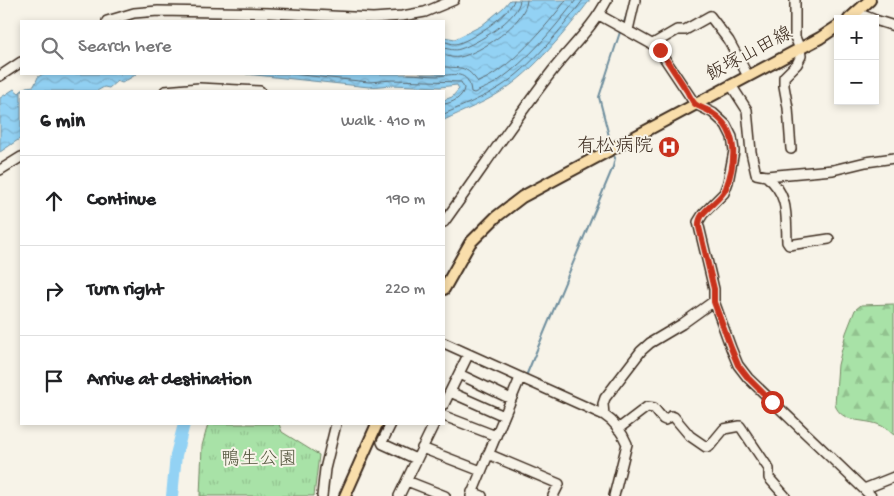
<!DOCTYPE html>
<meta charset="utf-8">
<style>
body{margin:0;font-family:"Gochi Hand","Klee One",sans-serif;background:#f2f2f2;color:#202124}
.controls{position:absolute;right:15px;top:15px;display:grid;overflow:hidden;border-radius:0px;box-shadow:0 2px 8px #0003}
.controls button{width:45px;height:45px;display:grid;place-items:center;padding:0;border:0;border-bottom:1px solid #e0e0e0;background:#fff;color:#202124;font:25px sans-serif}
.stop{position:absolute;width:15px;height:15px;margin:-11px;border:4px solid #c8321e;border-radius:50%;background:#fff}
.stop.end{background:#c8321e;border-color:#fff;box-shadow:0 1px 5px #0008}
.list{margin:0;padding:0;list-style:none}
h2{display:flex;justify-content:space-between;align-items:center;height:65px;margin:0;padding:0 20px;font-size:21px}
h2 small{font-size:16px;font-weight:400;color:#757577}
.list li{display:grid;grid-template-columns:32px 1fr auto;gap:15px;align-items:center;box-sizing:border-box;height:90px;padding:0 20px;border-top:1px solid #e0e0e0}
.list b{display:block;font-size:19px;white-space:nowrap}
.list em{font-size:16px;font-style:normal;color:#757577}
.icon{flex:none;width:28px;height:28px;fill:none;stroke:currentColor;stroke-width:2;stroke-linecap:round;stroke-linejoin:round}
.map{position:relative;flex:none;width:894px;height:496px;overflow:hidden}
.search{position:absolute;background:#fff;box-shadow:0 2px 8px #0003;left:20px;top:20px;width:425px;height:55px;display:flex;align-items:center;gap:12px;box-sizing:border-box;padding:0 18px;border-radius:0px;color:#757577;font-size:19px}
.panel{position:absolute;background:#fff;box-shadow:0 2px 8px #0003;left:20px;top:90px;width:425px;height:335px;border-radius:0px}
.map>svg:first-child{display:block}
.forest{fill:url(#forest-firs);stroke:#728662}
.park{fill:url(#park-tufts);stroke:#728662}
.water{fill:url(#water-waves);stroke:#708f9e}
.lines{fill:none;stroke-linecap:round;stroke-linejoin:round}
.shore{stroke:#5e6d74;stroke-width:1}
.stream{stroke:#708f9e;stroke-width:2}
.river{stroke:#93d2f4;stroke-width:12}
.minor-casing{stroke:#3b2a1e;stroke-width:12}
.major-casing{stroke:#3b2a1e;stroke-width:14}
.minor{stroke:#f7f3e8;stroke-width:9}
.major{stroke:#f9deab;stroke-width:10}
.route{stroke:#c8321e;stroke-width:6}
.labels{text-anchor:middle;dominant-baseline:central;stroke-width:4;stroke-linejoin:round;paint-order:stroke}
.street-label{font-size:19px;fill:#3b2a1e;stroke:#f7f3e8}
.poi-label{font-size:19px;fill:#3b2a1e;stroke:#f7f3e8;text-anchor:end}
.park-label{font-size:19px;fill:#565840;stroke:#f7f3e8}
</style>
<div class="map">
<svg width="894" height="496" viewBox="0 0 894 496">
<defs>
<pattern id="forest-firs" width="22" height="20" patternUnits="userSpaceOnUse" patternTransform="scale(1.25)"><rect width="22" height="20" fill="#a8e2a7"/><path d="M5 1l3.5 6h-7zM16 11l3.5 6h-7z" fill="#92c28f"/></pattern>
<pattern id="park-tufts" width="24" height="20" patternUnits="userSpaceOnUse" patternTransform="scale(1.25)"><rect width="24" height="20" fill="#a8e2a7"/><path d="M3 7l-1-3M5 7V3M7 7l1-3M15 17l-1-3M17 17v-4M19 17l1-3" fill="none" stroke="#92c28f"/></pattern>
<pattern id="water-waves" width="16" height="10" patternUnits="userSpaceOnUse" patternTransform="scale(1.25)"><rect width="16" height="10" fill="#93d2f4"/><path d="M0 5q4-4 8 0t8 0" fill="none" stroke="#80b4d1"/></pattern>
</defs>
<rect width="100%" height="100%" fill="#f7f3e8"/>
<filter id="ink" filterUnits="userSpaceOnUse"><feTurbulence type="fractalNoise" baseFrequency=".02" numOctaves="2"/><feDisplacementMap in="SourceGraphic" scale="10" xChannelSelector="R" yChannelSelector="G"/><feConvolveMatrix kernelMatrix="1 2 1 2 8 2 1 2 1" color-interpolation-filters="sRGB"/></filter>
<g filter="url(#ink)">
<path class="forest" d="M 894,304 L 894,435 C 889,431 884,426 877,424 C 862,419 842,423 835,405 L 838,365 L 846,333 L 855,310 L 861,305 Z"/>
<path class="park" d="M 208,424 L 279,424 L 282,432 L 319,455 L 314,496 L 200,496 L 202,446 Z"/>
<path class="water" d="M 510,0 L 590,0 C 568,29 533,72 502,91 C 484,103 463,111 444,120 L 444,100 L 452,97 L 459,89 L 457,85 L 440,87 L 392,85 L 369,87 L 246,74 L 444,74 L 444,37 L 455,39 L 481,26 L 503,8 Z
M 43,74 L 137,74 L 122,83 L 117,81 L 109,88 L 104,87 L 97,91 L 21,91 L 21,138 L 0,152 L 0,98 L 14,89 L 19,93 L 26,87 L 34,86 L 38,77 Z"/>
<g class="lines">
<path class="shore" d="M 444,42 C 447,42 452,44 455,44 C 468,43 512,13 514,0
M 444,48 C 449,49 454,51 460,49 C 476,44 519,19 520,0
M 444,55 C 449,57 454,58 460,57 C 480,53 526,23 527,0
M 444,67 C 463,68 466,66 478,82 C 507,72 548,25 566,0
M 291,74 L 369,82 L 392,80 L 461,82 L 464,88 C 463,97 453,103 444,104
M 408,74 C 418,74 428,76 437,76 C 453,75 469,69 471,92 L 474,93 C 482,89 491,86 498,81 C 528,60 554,29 576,0
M 444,114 C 462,106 483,98 500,87 C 530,68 562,29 583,0"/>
<path class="stream" d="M 623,25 L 628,11
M 611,144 L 599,97 L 621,29
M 526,376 L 613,167 L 615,158 L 613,154
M 496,448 L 523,383"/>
<path class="river" d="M 172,496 L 176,455 L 184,424"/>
<g class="minor-casing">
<path id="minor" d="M 857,13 L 873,19
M 599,15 L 657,47 L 695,104 L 713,113 L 726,125 L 732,137 L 734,151 L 728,182 L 724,193 L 703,214 L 698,222 L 714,289 L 714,301 L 731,348 L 738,365 L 748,378 L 871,496
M 875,20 L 894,26
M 107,21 L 134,13 L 158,11 L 269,13 L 373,18 L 402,16 L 425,12 L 454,0
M 628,30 L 635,0
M 653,44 L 677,30 L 685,30 L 710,16 L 729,41 L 748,76
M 0,76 L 21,62
M 731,85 L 747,110 L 751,152 L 756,174 L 766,176 L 833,170 L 866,162 L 894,158
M 165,91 L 199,88 L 260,91
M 791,149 L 788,108 L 784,86 L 784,77 L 797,64 L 801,56 L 800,49 L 795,37 L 795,0
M 0,170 L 21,157
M 766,176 C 789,194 786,215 787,242 L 789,245 L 829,239
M 444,222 C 480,172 515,119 553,70 C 572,46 593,27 607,0
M 444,343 L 604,415 C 615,422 622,432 627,444 L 614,496
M 459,374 L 511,399
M 450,392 L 504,416
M 444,404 L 468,355
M 604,415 L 603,404 L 605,398 L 641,351 L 650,343 L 682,324 L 714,301
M 444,416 L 496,436
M 391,424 L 382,442 L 383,444 L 416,459
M 618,429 L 647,407 L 654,408 L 663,419 L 665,420 L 671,416 L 674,417 L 690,436 L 706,447 L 709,447 L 724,429 L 740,426 L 769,469 L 769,478 L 785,496
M 422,448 L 481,471
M 488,454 L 559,484 L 553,496
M 407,481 L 445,496
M 864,489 L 894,477
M 472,492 L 482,496
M 322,496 L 325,469 L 336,424
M 399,496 L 434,424
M 471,496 L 520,378"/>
</g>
<g class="major-casing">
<path id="major" d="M 849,19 L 870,0
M 444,289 L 470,243 L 496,217 L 522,197 L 820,38 L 838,26
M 345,496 L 377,424"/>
</g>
<use href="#minor" class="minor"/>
<use href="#major" class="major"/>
</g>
</g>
<g class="lines" filter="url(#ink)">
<path class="route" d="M 660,50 C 669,64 678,77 687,91 C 689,95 692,101 695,104 C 700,108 707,109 712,113 C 739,130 736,161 726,188 C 720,203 697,210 699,227 L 714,289 L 714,302 L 731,348 L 738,365 L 748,378 L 772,402"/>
</g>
<defs>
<g id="hospital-disc" transform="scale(1.125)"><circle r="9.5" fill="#c8321e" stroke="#f7f3e8"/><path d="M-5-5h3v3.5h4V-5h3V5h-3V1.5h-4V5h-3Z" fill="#fff"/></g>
</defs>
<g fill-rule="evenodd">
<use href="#hospital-disc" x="669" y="147"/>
</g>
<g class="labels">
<g class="street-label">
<text transform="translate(750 55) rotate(-28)">飯塚山田線</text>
</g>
<g class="poi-label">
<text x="653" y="147">有松病院</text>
</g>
<g class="park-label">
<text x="259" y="460">鴨生公園</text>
</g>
</g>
</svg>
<div class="controls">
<button>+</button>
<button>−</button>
</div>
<div class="stop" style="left:772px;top:402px"></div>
<div class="stop end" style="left:660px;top:50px"></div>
<div class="search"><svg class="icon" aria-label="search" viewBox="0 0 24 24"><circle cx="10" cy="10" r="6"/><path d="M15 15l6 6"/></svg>Search here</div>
<section class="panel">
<h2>6 min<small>Walk · 410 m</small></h2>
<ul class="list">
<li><svg class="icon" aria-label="ahead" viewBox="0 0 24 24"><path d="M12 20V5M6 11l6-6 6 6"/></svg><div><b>Continue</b></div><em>190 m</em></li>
<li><svg class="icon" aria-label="right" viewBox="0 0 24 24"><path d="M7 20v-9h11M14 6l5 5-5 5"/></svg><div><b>Turn right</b></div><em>220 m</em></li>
<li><svg class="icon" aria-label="arrive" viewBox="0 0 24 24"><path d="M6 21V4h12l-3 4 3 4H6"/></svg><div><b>Arrive at destination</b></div></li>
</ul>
</section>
</div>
